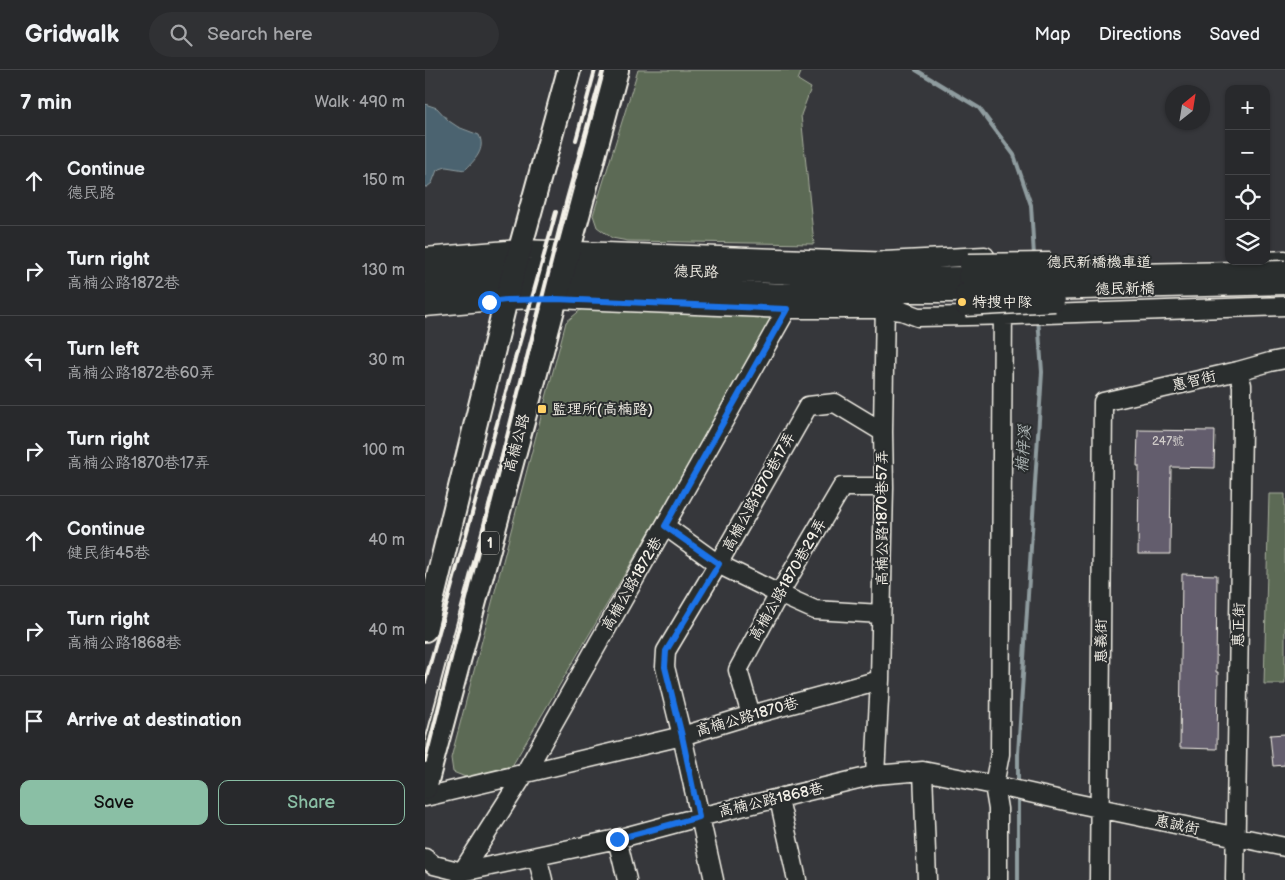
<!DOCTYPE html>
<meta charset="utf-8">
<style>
body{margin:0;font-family:"Balsamiq Sans","LXGW WenKai TC",sans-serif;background:#303134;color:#f1f3f6}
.controls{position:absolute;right:15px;top:15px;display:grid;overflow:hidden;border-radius:10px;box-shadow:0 1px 4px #0004}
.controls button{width:45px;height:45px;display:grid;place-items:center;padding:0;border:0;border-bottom:1px solid #444548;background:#28292c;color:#f1f3f6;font:25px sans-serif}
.compass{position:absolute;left:740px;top:15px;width:45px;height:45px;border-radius:50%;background:#28292c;box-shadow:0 1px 4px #0004;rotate:30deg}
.stop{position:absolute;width:15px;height:15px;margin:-11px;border:4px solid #1a73e8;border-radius:50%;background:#fff}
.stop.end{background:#1a73e8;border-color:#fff;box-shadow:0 1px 5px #0008}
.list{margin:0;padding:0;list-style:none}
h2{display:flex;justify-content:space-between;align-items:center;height:65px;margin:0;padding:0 20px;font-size:21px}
h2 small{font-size:16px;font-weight:400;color:#a5a6a9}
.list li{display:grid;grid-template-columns:32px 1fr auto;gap:15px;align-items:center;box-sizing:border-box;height:90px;padding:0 20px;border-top:1px solid #444548}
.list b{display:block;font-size:19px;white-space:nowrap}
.list p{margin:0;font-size:16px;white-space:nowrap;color:#a5a6a9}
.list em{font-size:16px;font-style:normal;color:#a5a6a9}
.actions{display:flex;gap:10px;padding:15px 20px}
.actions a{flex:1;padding:11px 0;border:1px solid #8abfa5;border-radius:10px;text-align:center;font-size:18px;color:#8abfa5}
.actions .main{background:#8abfa5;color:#111}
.icon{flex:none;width:28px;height:28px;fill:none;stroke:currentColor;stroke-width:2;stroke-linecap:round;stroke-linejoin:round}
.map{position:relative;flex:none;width:860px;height:810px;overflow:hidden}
header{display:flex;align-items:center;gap:30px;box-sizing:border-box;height:70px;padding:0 25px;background:#28292c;border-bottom:1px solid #444548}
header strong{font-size:24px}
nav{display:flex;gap:28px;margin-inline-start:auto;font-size:18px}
.search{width:350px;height:45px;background:#303134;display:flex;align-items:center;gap:12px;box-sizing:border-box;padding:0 18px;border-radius:28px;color:#a5a6a9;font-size:19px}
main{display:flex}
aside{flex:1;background:#28292c}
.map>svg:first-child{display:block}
.green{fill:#5c6b54;stroke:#a8ae9e}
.water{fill:#4b636f;stroke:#8f9c9f}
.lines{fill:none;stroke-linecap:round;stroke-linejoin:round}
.stream{stroke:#8f9c9f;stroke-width:4}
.building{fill:#645d6d;stroke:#f4f1e8}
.minor-casing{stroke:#f4f1e8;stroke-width:21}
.major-casing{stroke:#f4f1e8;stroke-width:26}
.minor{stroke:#2a2d2e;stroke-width:18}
.major{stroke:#2a2d2e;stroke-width:22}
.rail{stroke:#f4f1e8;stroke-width:4}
.minor-bridge-casing{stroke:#f4f1e8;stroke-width:21;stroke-linecap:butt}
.minor-bridge{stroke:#2a2d2e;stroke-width:18}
.route{stroke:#1a73e8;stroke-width:6}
.poi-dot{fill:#ffd166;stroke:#2a2d2e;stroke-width:2}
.labels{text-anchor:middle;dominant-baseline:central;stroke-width:4;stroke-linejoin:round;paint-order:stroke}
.number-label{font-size:12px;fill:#d0ccc9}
.shield{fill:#2a2d2e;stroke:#b7b6b0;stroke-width:1}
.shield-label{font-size:14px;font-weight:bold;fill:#f4f1e8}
.street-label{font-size:15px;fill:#f4f1e8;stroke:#2a2d2e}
.poi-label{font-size:15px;fill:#f4f1e8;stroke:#2a2d2e;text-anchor:start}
.water-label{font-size:16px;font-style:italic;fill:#b0b8b8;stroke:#2a2d2e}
</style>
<header>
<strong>Gridwalk</strong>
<div class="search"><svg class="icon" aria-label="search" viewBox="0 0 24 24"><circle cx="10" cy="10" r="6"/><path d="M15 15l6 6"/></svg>Search here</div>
<nav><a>Map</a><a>Directions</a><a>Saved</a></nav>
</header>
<main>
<aside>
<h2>7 min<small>Walk · 490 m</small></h2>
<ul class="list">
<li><svg class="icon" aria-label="ahead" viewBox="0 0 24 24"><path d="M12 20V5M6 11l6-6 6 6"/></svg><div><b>Continue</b><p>德民路</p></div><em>150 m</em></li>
<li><svg class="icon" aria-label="right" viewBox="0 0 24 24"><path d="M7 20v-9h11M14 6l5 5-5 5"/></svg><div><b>Turn right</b><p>高楠公路1872巷</p></div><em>130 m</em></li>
<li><svg class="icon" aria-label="left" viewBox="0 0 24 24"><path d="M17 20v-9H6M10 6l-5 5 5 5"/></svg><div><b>Turn left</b><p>高楠公路1872巷60弄</p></div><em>30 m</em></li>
<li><svg class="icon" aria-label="right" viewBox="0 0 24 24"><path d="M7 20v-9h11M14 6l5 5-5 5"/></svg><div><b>Turn right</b><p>高楠公路1870巷17弄</p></div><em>100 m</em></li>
<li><svg class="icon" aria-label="ahead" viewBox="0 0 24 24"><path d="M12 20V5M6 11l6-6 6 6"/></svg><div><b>Continue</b><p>健民街45巷</p></div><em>40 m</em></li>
<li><svg class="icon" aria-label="right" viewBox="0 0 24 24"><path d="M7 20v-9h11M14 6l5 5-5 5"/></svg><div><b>Turn right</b><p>高楠公路1868巷</p></div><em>40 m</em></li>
<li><svg class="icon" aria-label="arrive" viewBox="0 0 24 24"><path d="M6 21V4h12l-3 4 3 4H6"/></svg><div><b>Arrive at destination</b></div></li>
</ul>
<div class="actions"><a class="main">Save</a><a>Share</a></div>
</aside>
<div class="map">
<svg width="860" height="810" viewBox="0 0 860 810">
<rect width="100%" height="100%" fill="#36373b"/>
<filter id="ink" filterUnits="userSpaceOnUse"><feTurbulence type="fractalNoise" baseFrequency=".02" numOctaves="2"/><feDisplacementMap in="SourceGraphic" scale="10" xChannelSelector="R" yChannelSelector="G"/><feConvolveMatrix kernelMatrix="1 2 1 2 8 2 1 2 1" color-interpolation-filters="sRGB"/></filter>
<g filter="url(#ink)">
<path class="green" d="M 213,0 L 377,0 L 373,10 L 386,18 L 376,45 L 389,174 L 203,171 L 187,168 L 172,157 L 168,145 Z
M 158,238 L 351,246 L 87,696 L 43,708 L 28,702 L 26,688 L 141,252 Z
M 844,424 L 860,424 L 860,614 L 839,614 Z"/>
<path class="water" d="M 0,34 L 12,38 L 24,51 L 33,57 L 54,65 C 61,79 50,90 40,100 L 21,97 L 12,100 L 7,113 L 2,117 L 0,117 Z"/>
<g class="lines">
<path class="stream" d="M 491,0 L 554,38 L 589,85 L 606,135 L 609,186
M 593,715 L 593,684 L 617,302 L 613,248
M 593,725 L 593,810"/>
</g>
<path class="building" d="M 713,360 L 790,361 L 789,398 L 746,397 L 745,484 L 713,484 L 714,396 L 712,396 Z
M 757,504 L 792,505 L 791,602 L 793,602 L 792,679 L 755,678 Z
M 860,664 L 860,695 L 848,696 L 845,665 Z"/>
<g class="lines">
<g class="minor-casing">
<path id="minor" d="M 0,187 L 95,179 L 470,192
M 459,191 L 560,186
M 841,191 L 860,190
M 0,204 L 90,197 L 459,207 L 542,206
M 0,222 L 86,215 L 135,215 L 369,223 L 539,223
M 0,237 L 81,230 L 131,229 L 362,239 L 460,239 L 477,241 L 493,247 L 591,245 L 860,236
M 240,456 L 293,494 L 354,524 L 390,540 L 456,544
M 326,645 L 313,600 L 354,524 L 417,417 L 459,417
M 498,701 L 502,810
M 450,705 L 455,610 L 459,417 L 458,362 L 460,229
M 0,727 L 257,666 L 326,645 L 455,610
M 354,729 L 372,810
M 192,769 L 202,810
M 112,786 L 118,810
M 0,788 L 9,795 L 37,802 L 192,769 L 274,747 L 450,705 L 498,701 L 569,715 L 645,732 L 860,777
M 36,807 L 37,802 L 100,703 L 362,239 L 369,223 L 367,189
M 289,810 L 257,666 L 240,597 L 241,581 L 293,494 L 383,336 L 410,333 L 458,362
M 573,810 L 573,739 L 569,715 L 575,684 L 578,234
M 674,810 L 678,332 L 813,301 L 845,292 L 860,289
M 810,810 L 817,357 L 817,315 L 813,301"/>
</g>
<g class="major-casing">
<path id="major" d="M 0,560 L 81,230 L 144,0
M 0,718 L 192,0"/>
</g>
<use href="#minor" class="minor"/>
<use href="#major" class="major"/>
<path class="rail" d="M 151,70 L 170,0
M 0,612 L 131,142
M 0,691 L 142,129 L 178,0"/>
<g class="minor-bridge-casing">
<path id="minor-bridge" d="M 543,193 L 626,192
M 542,206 L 860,200
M 539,223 L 860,215
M 540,237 L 630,232"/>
</g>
<use href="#minor-bridge" class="minor-bridge"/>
</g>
</g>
<g class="lines" filter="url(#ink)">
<path class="route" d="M 64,232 L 81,230 L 131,229 L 362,239 L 240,456 L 294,494 L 241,581 L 240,597 L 257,666 L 274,747 L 192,769"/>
</g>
<g class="poi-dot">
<circle cx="537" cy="232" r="5"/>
<rect x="112" y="334" width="10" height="10" rx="2.5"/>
</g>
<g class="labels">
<g class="number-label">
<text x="743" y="371">247號</text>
</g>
<rect class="shield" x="56" y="461.5" width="18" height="23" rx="4"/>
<g class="shield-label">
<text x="65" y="473">1</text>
</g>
<g class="street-label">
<text x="674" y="192">德民新橋機車道</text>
<text transform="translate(271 202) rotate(1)">德民路</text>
<text transform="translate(700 219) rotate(-1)">德民新橋</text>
<text transform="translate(769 311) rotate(-13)">惠智街</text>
<text transform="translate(92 373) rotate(-75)">高楠公路</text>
<text transform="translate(334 422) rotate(-61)">高楠公路1870巷17弄</text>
<text transform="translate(457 448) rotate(-90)">高楠公路1870巷57弄</text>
<text transform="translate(363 510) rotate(-60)">高楠公路1870巷29弄</text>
<text transform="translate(207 514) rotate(-60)">高楠公路1872巷</text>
<text transform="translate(814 555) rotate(-89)">惠正街</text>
<text transform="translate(676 571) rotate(-90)">惠義街</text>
<text transform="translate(322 647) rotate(-16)">高楠公路1870巷</text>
<text transform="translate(346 730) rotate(-13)">高楠公路1868巷</text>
<text transform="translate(752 755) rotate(12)">惠誠街</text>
</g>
<g class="poi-label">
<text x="547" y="232">特搜中隊</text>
<text x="127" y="339">監理所(高楠路)</text>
</g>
<g class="water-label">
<text transform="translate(599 379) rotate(-86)">楠梓溪</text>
</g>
</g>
</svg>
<div class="controls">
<button>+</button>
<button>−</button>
<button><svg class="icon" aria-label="locate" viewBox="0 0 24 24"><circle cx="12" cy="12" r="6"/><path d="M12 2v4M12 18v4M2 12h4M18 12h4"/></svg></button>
<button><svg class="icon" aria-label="layers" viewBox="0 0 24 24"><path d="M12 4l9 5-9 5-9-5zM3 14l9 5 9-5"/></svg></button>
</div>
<svg class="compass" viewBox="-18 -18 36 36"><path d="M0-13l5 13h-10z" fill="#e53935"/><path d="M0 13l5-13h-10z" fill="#a5a6a9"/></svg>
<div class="stop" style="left:64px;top:232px"></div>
<div class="stop end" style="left:192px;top:769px"></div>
</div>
</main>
